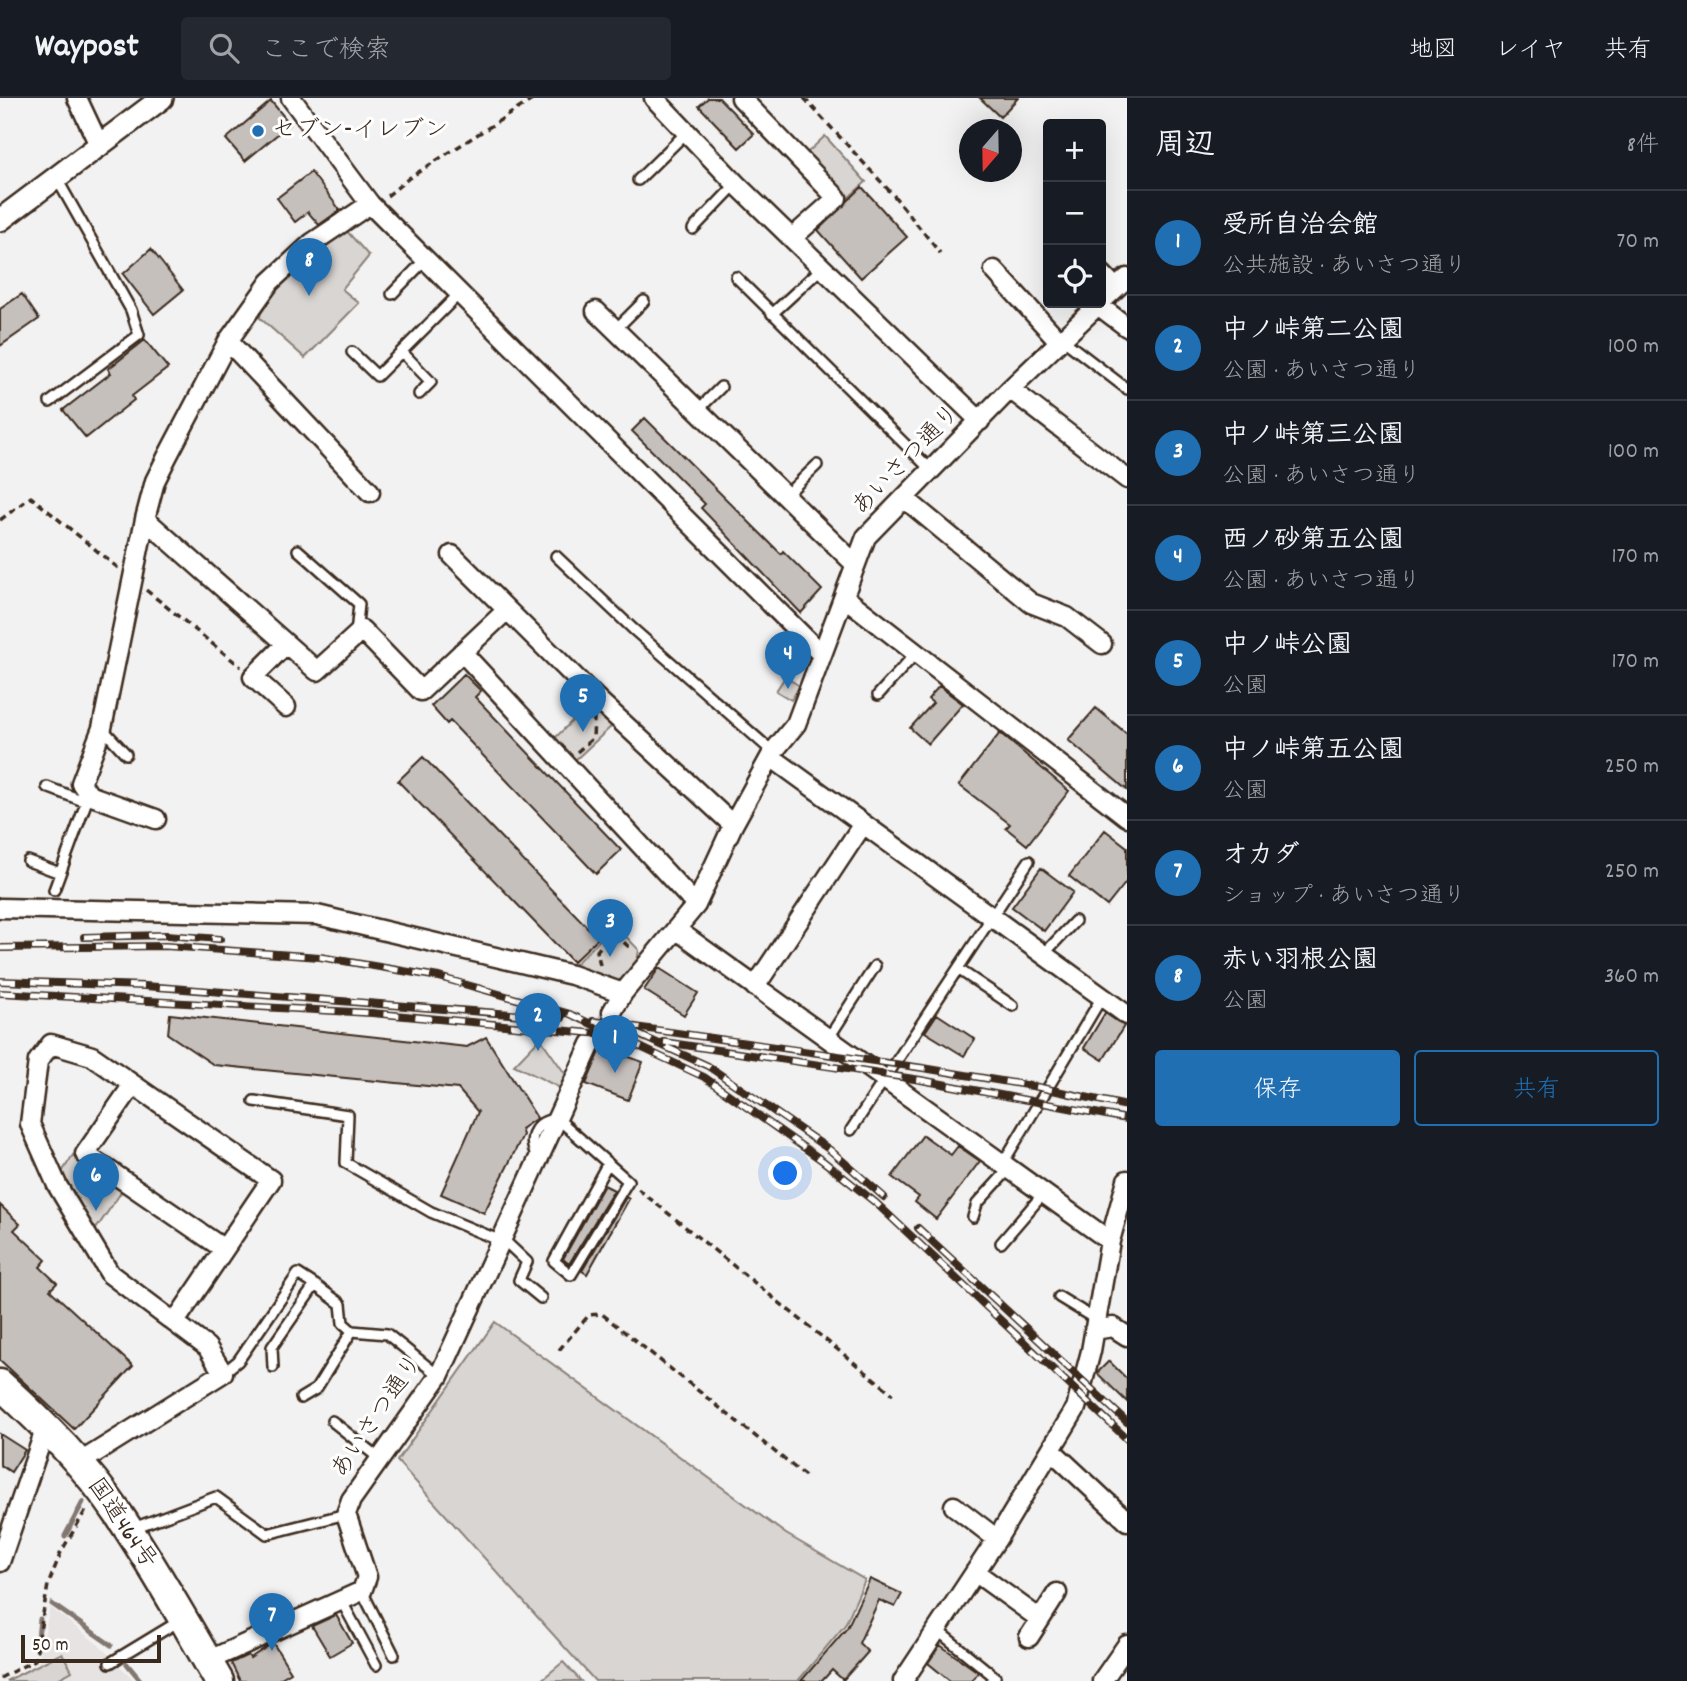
<!DOCTYPE html>
<html lang="ja">
<meta charset="utf-8">
<style>
body{margin:0;font-family:Dekko,"Klee One",sans-serif;background:#242831;color:#f1f3f6}
.controls{position:absolute;right:21px;top:21px;display:grid;overflow:hidden;border-radius:7px;box-shadow:0 7px 28px #0002}
.controls button{width:63px;height:63px;display:grid;place-items:center;padding:0;border:0;border-bottom:2px solid #363941;background:#171b24;color:#f1f3f6;font:35px sans-serif}
.compass{position:absolute;left:959px;top:21px;width:63px;height:63px;border-radius:50%;background:#171b24;box-shadow:0 7px 28px #0002;rotate:200deg}
.scale{position:absolute;left:21px;bottom:18px;width:140px;box-sizing:border-box;padding-left:7px;border:4px solid #3b2a1e;border-top:0;font-size:19px;line-height:24px;white-space:nowrap;color:#3b2a1e;-webkit-text-stroke:5px #fff;paint-order:stroke}
.you{position:absolute;left:786px;top:1076px;width:24px;height:24px;margin:-18px;border:5px solid #fff;border-radius:50%;background:#1a73e8;box-shadow:0 0 0 10px #1a73e833}
.badge{display:grid;place-items:center;width:46px;height:46px;border-radius:50%;background:#1f6fb2;color:#fff;font-size:23px;font-weight:700}
.pin{position:absolute;translate:-50% -58px;filter:drop-shadow(0 2px 4px #0008)}
.pin::after{content:'';position:absolute;top:37px;width:24px;height:21px;background:inherit;clip-path:polygon(0 0,100% 0,50% 100%)}
.list{margin:0;padding:0;list-style:none}
h2{display:flex;justify-content:space-between;align-items:center;height:91px;margin:0;padding:0 28px;font-size:30px}
h2 small{font-size:23px;font-weight:400;color:#9ea1a6}
.list li{display:grid;grid-template-columns:46px 1fr auto;gap:21px;align-items:center;box-sizing:border-box;height:105px;padding:0 28px;border-top:2px solid #363941}
.list b{display:block;font-size:26px;white-space:nowrap}
.list p{margin:0;font-size:23px;white-space:nowrap;color:#9ea1a6}
.list em{font-size:23px;font-style:normal;color:#9ea1a6}
.actions{display:flex;gap:14px;padding:21px 28px}
.actions a{flex:1;padding:16px 0;border:2px solid #1f6fb2;border-radius:7px;text-align:center;font-size:24px;color:#1f6fb2}
.actions .main{background:#1f6fb2;color:#fff}
.icon{flex:none;width:38px;height:38px;fill:none;stroke:currentColor;stroke-width:2;stroke-linecap:round;stroke-linejoin:round}
.map{position:relative;flex:none;width:1127px;height:1583px;overflow:hidden}
header{display:flex;align-items:center;gap:42px;box-sizing:border-box;height:98px;padding:0 35px;background:#171b24;border-bottom:2px solid #363941}
header strong{font-size:33px}
nav{display:flex;gap:38px;margin-inline-start:auto;font-size:24px}
.search{width:490px;height:63px;background:#242831;display:flex;align-items:center;gap:18px;box-sizing:border-box;padding:0 24px;border-radius:7px;color:#9ea1a6;font-size:26px}
main{display:flex}
aside{flex:1;background:#171b24}
.map>svg:first-child{display:block}
.built{fill:#e6e3e2}
.green{fill:#d8d5d2;stroke:#8a8078;stroke-width:2}
.lines{fill:none;stroke-linecap:round;stroke-linejoin:round}
.stream{stroke:#827770;stroke-width:5}
.building{fill:#c6c0bd;stroke:#3b2a1e;stroke-width:2}
.minor-tunnel{stroke:#cecac8;stroke-width:18;stroke-dasharray:18 9;stroke-linecap:butt}
.service-casing{stroke:#3b2a1e;stroke-width:14}
.minor-casing{stroke:#3b2a1e;stroke-width:23}
.tertiary-casing{stroke:#3b2a1e;stroke-width:26}
.trunk-casing{stroke:#3b2a1e;stroke-width:33}
.path{stroke:#3b2a1e;stroke-width:3.5;stroke-dasharray:7 5;stroke-linecap:butt}
.service{stroke:#fff;stroke-width:9}
.minor{stroke:#fff;stroke-width:18}
.tertiary{stroke:#fff;stroke-width:21}
.trunk{stroke:#fff;stroke-width:28}
.rail-casing{stroke:#3b2a1e;stroke-width:8}
.rail{stroke:#fff;stroke-width:5;stroke-dasharray:16;stroke-linecap:butt}
.poi-dot{fill:#1f6fb2;stroke:#fff;stroke-width:2.5}
.labels{text-anchor:middle;dominant-baseline:central;stroke-width:6;stroke-linejoin:round;paint-order:stroke}
.poi-label{font-size:24px;fill:#3b2a1e;stroke:#fff;text-anchor:start}
.street-label{font-size:24px;fill:#3b2a1e;stroke:#fff}
</style>
<header>
<strong>Waypost</strong>
<div class="search"><svg class="icon" aria-label="search" viewBox="0 0 24 24"><circle cx="10" cy="10" r="6"/><path d="M15 15l6 6"/></svg>ここで検索</div>
<nav><a>地図</a><a>レイヤ</a><a>共有</a></nav>
</header>
<main>
<div class="map">
<svg width="1127" height="1583" viewBox="0 0 1127 1583">
<rect width="100%" height="100%" fill="#f3f2f2"/>
<filter id="ink" filterUnits="userSpaceOnUse"><feTurbulence type="fractalNoise" baseFrequency=".0143" numOctaves="2"/><feDisplacementMap in="SourceGraphic" scale="14" xChannelSelector="R" yChannelSelector="G"/><feConvolveMatrix kernelMatrix="1 2 1 2 8 2 1 2 1" color-interpolation-filters="sRGB"/></filter>
<g filter="url(#ink)">
<path class="built" d="M 50,1509 L 99,1547 L 135,1583 L 3,1583 L 38,1565 Z"/>
<path class="green" d="M 825,38 L 866,84 L 848,100 L 807,55 Z
M 345,131 L 369,158 L 342,191 L 359,205 L 305,260 L 260,220 C 261,185 318,148 345,131 Z
M 785,579 L 800,588 L 791,602 L 776,593 Z
M 590,605 L 614,626 L 573,664 L 553,642 Z
M 615,827 L 639,852 L 637,865 L 621,885 L 607,884 L 570,871 Z
M 540,940 L 566,977 L 560,990 L 514,967 Z
M 73,1057 L 122,1093 L 94,1134 L 62,1074 Z
M 495,1224 L 786,1436 L 865,1482 L 845,1527 L 798,1583 L 595,1583 L 397,1363 Z
M 62,1555 L 72,1573 L 54,1583 L 6,1583 Z
M 563,1564 L 581,1583 L 540,1583 Z"/>
<g class="lines">
<path class="stream" d="M 65,1438 L 83,1404
M 52,1506 L 111,1547
M 37,1550 L 40,1521
M 127,1566 L 141,1583"/>
</g>
<path class="building" d="M 708,0 L 719,0 L 754,36 L 739,50 L 699,8 Z
M 980,0 L 1018,0 L 1000,19 Z
M 271,3 L 290,26 L 245,63 L 226,41 Z
M 311,74 L 340,112 L 319,127 L 308,114 L 295,124 L 277,100 Z
M 862,89 L 907,139 L 861,180 L 818,132 Z
M 151,151 L 183,192 L 154,216 L 123,176 Z
M 22,196 L 39,221 L 0,248 L 0,211 Z
M 145,242 L 168,270 L 132,298 L 134,302 L 86,340 L 63,312 L 111,275 L 108,271 Z
M 645,320 L 781,456 L 783,453 L 822,492 L 801,515 L 701,410 L 705,406 L 632,333 Z
M 464,576 L 481,593 L 475,599 L 621,752 L 596,776 L 450,623 L 447,626 L 431,608 Z
M 939,588 L 963,606 L 928,646 L 910,630 L 933,605 L 928,601 Z
M 1096,610 L 1127,636 L 1127,692 L 1068,642 Z
M 1000,635 L 1069,693 L 1027,747 L 1006,730 L 1010,726 L 959,687 Z
M 423,659 L 598,840 L 573,864 L 398,683 Z
M 1105,732 L 1127,749 L 1127,783 L 1107,808 L 1069,778 Z
M 1041,770 L 1073,794 L 1044,833 L 1012,809 Z
M 659,870 L 698,895 L 684,917 L 644,892 Z
M 1105,915 L 1124,928 L 1103,962 L 1084,950 Z
M 170,916 L 467,949 L 486,939 L 537,1020 L 521,1031 L 523,1037 L 484,1115 L 441,1096 L 478,1014 L 458,991 L 214,967 L 168,936 Z
M 937,916 L 975,941 L 964,958 L 925,934 Z
M 602,949 L 643,964 L 628,1002 L 586,986 Z
M 923,1037 L 951,1057 L 958,1048 L 980,1063 L 936,1121 L 915,1104 L 919,1099 L 892,1079 Z
M 604,1087 L 614,1092 L 569,1166 L 563,1161 Z
M 626,1099 L 629,1101 L 587,1176 L 582,1173 Z
M 0,1107 L 20,1126 L 14,1132 L 46,1162 L 40,1169 L 57,1185 L 50,1192 L 133,1268 L 74,1331 L 0,1262 Z
M 1109,1263 L 1127,1281 L 1127,1304 L 1097,1275 Z
M 0,1336 L 25,1352 L 11,1374 L 0,1367 Z
M 870,1481 L 902,1496 L 895,1509 L 879,1502 L 859,1545 L 868,1554 L 843,1582 L 832,1572 L 822,1583 L 801,1583 L 847,1530 Z
M 336,1517 L 352,1545 L 330,1558 L 312,1528 Z
M 273,1545 L 291,1574 L 276,1583 L 240,1583 L 231,1565 L 248,1557 L 250,1560 Z
M 940,1547 L 978,1574 L 972,1583 L 950,1583 L 928,1565 Z"/>
<g class="lines">
<path class="minor-tunnel" d="M 591,946 L 612,914"/>
<g class="service-casing">
<path id="service" d="M 638,82 L 687,34
M 693,131 L 736,86
M 736,179 L 932,373
M 392,196 L 426,161
M 772,216 L 822,170
M 615,232 L 644,203
M 1062,241 L 1127,291
M 352,254 L 377,278 L 460,195
M 402,254 L 431,284 L 419,296
M 50,304 L 139,237 L 131,212 L 57,81
M 698,312 L 721,289
M 786,397 L 817,367
M 298,452 L 359,506 L 356,536
M 556,458 L 633,531 L 773,654
M 878,597 L 916,555
M 102,630 L 126,656
M 47,689 L 86,704
M 28,763 L 60,775
M 54,792 L 89,697
M 1043,857 L 1075,823
M 958,871 L 1013,908
M 828,941 L 875,868
M 254,1003 L 348,1017 L 346,1065 L 431,1114 L 508,1146 L 527,1164 L 519,1182 L 541,1200
M 851,1032 L 1029,763
M 539,1061 C 525,1043 534,1021 558,1021 L 628,1083 L 571,1177 L 554,1163 L 608,1065
M 1003,1065 L 1102,899
M 973,1119 L 977,1106 L 1010,1070
M 1001,1145 L 1044,1095
M 1059,1199 L 1095,1221
M 273,1269 L 272,1249 L 315,1187 L 341,1206 L 343,1225 L 352,1233 L 387,1236 L 439,1278
M 223,1275 L 238,1263 L 298,1176 L 315,1187
M 301,1300 L 316,1291 L 352,1233
M 332,1323 L 380,1361
M 131,1431 L 216,1399 L 267,1436 L 346,1416
M 362,1493 L 394,1557
M 341,1502 L 376,1567
M 937,1532 L 995,1579 L 992,1583
M 110,1565 L 181,1522"/>
</g>
<g class="minor-casing">
<path id="minor" d="M 77,0 L 100,49
M 291,0 L 370,106 L 822,557
M 654,0 L 736,86 L 980,323
M 741,0 L 837,100 L 792,140
M 994,172 L 1059,243
M 1101,175 L 1116,190
M 1101,204 L 1127,180
M 1098,207 L 1127,229
M 596,213 L 855,466
M 228,243 L 370,394
M 1010,291 L 1127,381
M 904,400 L 1031,505 L 1067,519 L 1102,546
M 145,421 L 317,573 L 362,532 L 421,593 L 507,512
M 452,457 L 595,599 L 733,727
M 844,499 L 1127,719
M 286,546 L 253,579 L 286,609
M 462,554 L 696,807
M 771,659 L 1127,917
M 156,721 L 89,697 L 81,685 L 102,630 L 145,421 L 155,383 L 167,359 L 228,243 L 270,184 L 312,145 L 370,106
M 0,810 L 317,817 L 572,877 L 623,895
M 677,832 L 1110,1143
M 755,889 L 863,726
M 612,914 L 623,895 L 696,807 L 733,727 L 773,654 L 796,626 L 866,439 L 1010,291 L 1100,205
M 132,988 L 85,1056 L 224,1151
M 1094,1232 L 1113,1229 L 1127,1238
M 1051,1352 L 1127,1423
M 79,1365 L 223,1275 L 207,1249 L 110,1176 L 57,1087 L 30,1026 L 38,963 L 51,946 L 92,958 L 271,1082 L 175,1224
M 954,1408 L 997,1441
M 0,1464 L 46,1329
M 975,1474 L 1040,1521
M 1029,1539 L 1057,1495
M 207,1563 L 362,1493 L 367,1479 L 346,1416 L 351,1402 L 439,1278 L 591,946
M 903,1583 L 997,1441 L 1076,1310 L 1091,1253 L 1110,1143 L 1127,1082
M 1102,1583 L 1127,1547"/>
</g>
<g class="tertiary-casing">
<path id="tertiary" d="M 0,122 L 162,0"/>
</g>
<g class="trunk-casing">
<path id="trunk" d="M 0,1286 C 44,1326 86,1368 119,1417 C 155,1470 187,1528 219,1583"/>
</g>
<path class="path" d="M 804,0 L 895,99 L 940,155
M 387,98 L 409,80 L 535,0
M 0,422 L 31,399 L 118,470
M 146,492 L 241,569
M 577,654 L 593,640 L 594,620
M 598,819 L 605,843
M 600,867 L 597,853 L 605,843 L 619,840 L 629,849
M 638,1091 L 893,1296
M 559,1252 L 589,1217 L 602,1216 L 809,1381
M 0,1580 L 35,1562 L 48,1487 L 61,1454 L 87,1410"/>
<use href="#service" class="service"/>
<use href="#minor" class="minor"/>
<use href="#tertiary" class="tertiary"/>
<use href="#trunk" class="trunk"/>
<g class="rail-casing">
<path id="rail" d="M 84,839 L 166,837 L 220,841
M 0,850 L 166,848 L 320,859 L 439,879 L 570,916 L 704,979 L 823,1063 L 876,1105 L 1127,1341
M 0,883 L 145,888 L 562,920
M 0,895 L 372,915 L 602,936
M 593,923 L 923,970 L 1038,989 L 1127,1008
M 637,936 L 708,968 L 830,1052 L 884,1099
M 664,944 L 921,982 L 1127,1021
M 918,1130 L 1127,1324"/>
</g>
<use href="#rail" class="rail"/>
</g>
</g>
<circle class="poi-dot" cx="258" cy="33" r="7"/>
<g class="labels">
<g class="poi-label">
<text x="272" y="33">セブン-イレブン</text>
</g>
<g class="street-label">
<text transform="translate(907 363) rotate(-46)">あいさつ通り</text>
<text transform="translate(378 1319) rotate(-56)">あいさつ通り</text>
<text transform="translate(121 1426) rotate(56)">国道464号</text>
</g>
</g>
</svg>
<div class="controls">
<button>+</button>
<button>−</button>
<button><svg class="icon" aria-label="locate" viewBox="0 0 24 24"><circle cx="12" cy="12" r="6"/><path d="M12 2v4M12 18v4M2 12h4M18 12h4"/></svg></button>
</div>
<svg class="compass" viewBox="-18 -18 36 36"><path d="M0-13l5 13h-10z" fill="#e53935"/><path d="M0 13l5-13h-10z" fill="#9ea1a6"/></svg>
<div class="scale">50 m</div>
<div class="you"></div>
<div class="pin badge" style="left:615px;top:975px">1</div>
<div class="pin badge" style="left:538px;top:953px">2</div>
<div class="pin badge" style="left:610px;top:859px">3</div>
<div class="pin badge" style="left:788px;top:591px">4</div>
<div class="pin badge" style="left:583px;top:634px">5</div>
<div class="pin badge" style="left:96px;top:1113px">6</div>
<div class="pin badge" style="left:272px;top:1553px">7</div>
<div class="pin badge" style="left:309px;top:198px">8</div>
</div>
<aside>
<h2>周辺<small>8件</small></h2>
<ul class="list">
<li><span class="badge">1</span><div><b>受所自治会館</b><p>公共施設 · あいさつ通り</p></div><em>70 m</em></li>
<li><span class="badge">2</span><div><b>中ノ峠第二公園</b><p>公園 · あいさつ通り</p></div><em>100 m</em></li>
<li><span class="badge">3</span><div><b>中ノ峠第三公園</b><p>公園 · あいさつ通り</p></div><em>100 m</em></li>
<li><span class="badge">4</span><div><b>西ノ砂第五公園</b><p>公園 · あいさつ通り</p></div><em>170 m</em></li>
<li><span class="badge">5</span><div><b>中ノ峠公園</b><p>公園</p></div><em>170 m</em></li>
<li><span class="badge">6</span><div><b>中ノ峠第五公園</b><p>公園</p></div><em>250 m</em></li>
<li><span class="badge">7</span><div><b>オカダ</b><p>ショップ · あいさつ通り</p></div><em>250 m</em></li>
<li><span class="badge">8</span><div><b>赤い羽根公園</b><p>公園</p></div><em>360 m</em></li>
</ul>
<div class="actions"><a class="main">保存</a><a>共有</a></div>
</aside>
</main>
